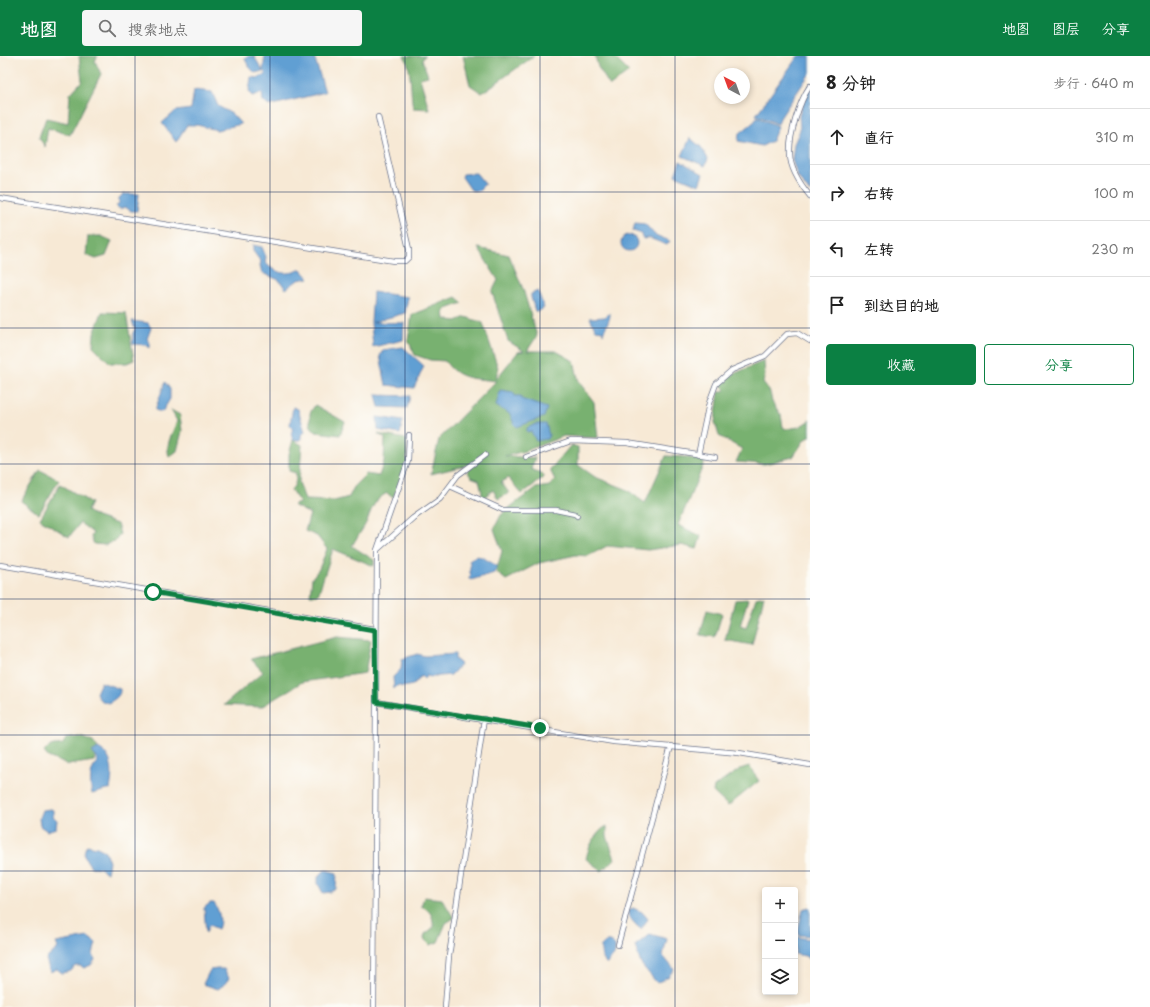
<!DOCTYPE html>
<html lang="zh">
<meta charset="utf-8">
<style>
body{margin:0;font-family:"Playpen Sans","LXGW WenKai TC",sans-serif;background:#f6f6f6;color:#222}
.controls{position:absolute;right:12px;bottom:12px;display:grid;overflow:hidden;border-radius:4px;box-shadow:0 2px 6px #0003}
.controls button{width:36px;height:36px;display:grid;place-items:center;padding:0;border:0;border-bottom:1px solid #e0e0e0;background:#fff;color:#222;font:20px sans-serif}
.compass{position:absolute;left:714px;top:12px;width:36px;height:36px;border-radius:50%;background:#fff;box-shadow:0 2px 6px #0003;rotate:319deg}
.stop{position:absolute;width:12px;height:12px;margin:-9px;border:3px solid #0b8043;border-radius:50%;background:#fff}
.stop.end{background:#0b8043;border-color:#fff;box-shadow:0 1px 4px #0008}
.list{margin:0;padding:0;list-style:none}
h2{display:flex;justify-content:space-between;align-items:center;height:52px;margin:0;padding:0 16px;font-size:17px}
h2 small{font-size:13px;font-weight:400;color:#767676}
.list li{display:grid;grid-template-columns:26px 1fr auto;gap:12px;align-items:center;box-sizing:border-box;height:56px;padding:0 16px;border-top:1px solid #e0e0e0}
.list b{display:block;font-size:15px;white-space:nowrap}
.list em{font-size:13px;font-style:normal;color:#767676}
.actions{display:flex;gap:8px;padding:12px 16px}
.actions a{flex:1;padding:9px 0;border:1px solid #0b8043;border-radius:4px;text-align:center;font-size:14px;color:#0b8043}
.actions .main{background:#0b8043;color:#fff}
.icon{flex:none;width:22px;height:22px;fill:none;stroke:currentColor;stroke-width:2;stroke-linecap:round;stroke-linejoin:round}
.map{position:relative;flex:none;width:810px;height:951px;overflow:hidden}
header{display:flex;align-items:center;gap:24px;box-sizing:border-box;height:56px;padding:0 20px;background:#0b8043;color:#fff}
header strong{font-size:19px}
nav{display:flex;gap:22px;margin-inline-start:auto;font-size:14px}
.search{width:280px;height:36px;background:#f6f6f6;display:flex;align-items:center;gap:10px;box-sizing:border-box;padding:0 14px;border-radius:4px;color:#767676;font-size:15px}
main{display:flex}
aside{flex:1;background:#fff}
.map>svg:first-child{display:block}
.forest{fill:#78b16f;stroke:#4a7066}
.water{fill:#619fd3;stroke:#3e6798}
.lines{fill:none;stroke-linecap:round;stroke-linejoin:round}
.minor-casing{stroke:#687088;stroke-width:6}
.minor{stroke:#fff;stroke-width:4.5}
.route{stroke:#0b8043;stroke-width:5}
.grid{fill:none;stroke:#1b2f5e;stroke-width:1;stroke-opacity:0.55}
</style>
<header>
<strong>地图</strong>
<div class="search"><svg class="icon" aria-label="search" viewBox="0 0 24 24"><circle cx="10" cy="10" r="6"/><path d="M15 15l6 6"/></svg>搜索地点</div>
<nav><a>地图</a><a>图层</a><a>分享</a></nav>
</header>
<main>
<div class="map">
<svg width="810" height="951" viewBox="0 0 810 951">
<rect width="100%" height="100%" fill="#fdfcf7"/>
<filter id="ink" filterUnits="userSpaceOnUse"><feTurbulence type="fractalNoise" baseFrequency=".025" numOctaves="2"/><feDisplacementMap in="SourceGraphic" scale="8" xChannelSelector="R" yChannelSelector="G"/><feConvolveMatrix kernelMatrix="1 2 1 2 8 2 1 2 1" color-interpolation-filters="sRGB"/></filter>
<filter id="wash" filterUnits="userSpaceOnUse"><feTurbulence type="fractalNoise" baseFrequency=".012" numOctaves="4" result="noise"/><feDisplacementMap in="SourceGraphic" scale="16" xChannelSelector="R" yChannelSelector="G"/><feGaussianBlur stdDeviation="0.9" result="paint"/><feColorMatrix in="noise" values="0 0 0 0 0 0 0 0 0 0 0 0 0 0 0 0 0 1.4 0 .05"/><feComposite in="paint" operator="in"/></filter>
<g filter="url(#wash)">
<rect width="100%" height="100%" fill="#f7e9d5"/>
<path class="forest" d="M 79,0 L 98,0 L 95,5 L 101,18 L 70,79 L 48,72 L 45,91 L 39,81 L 46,62 L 68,67 L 70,38 L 82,25 Z
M 404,0 L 425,0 L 422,3 L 428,20 L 420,22 L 429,53 L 413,52 C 410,39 412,9 404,0 Z
M 463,0 L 534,0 L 482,37 L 470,29 Z
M 595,0 L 613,0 L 629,16 L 610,30 L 598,11 Z
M 88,180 L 101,180 L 112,185 L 106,200 L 96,203 L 86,199 Z
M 478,192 L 509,199 L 523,233 L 537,280 L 527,295 L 556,295 L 574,305 L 579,326 L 594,346 L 598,382 L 564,380 L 525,395 L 505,400 L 535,402 L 531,413 L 545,420 L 522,438 L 508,422 L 501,426 L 509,437 L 498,443 L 493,434 L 483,442 L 479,424 L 471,421 L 467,415 L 476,407 L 431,418 L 439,383 L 496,325 C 475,322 458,325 445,305 L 430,304 L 415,299 L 408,284 L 412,259 L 456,241 L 463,247 L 444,254 L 445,263 L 456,265 L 466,261 L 483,267 L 498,312 L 496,323 L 518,296 L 524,295 L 508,285 L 492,236 L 498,224 Z
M 102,256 L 126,257 L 134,304 L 127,307 L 110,307 L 93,290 L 94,278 Z
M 764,305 L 765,319 L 763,327 L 770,336 L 772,346 L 781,359 L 783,371 L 786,373 L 799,371 L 810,364 L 810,381 L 805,383 L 793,401 L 765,408 L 736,406 L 742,393 L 719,380 L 715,366 L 719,336 L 725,334 L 721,327 L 731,319 Z
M 315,349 L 345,366 L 340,379 L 316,376 L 310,369 L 310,357 Z
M 171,354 L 180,359 L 182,375 L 177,395 L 169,401 C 165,387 173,377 177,365 Z
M 378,378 L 406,383 L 407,409 L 393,442 L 387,437 C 374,444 372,452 367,465 C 363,474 356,482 352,490 L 374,504 L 374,510 L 333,493 L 318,539 L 310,539 L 312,522 L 319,513 L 327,493 L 317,480 L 305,475 L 310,458 L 293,449 L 300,447 L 291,434 C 296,428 296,425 296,417 L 289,415 L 289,398 L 293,384 L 302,389 L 299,426 L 305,444 L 334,445 L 349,441 L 355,429 L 366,418 L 379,420 L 384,405 L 385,382 Z
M 571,389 L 578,391 L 578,409 L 595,421 L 626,433 L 645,447 L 666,400 L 685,401 L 705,405 L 678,469 L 701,480 L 697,493 L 681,489 L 648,494 L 607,490 L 588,500 L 576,499 L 539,507 L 506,524 L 496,516 L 502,495 L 494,473 L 501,459 L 514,448 L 536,432 L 550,430 L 555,424 L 550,414 Z
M 40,414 L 59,424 L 39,458 L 21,445 Z
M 60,428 L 91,447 L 87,455 L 97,461 L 117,468 L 120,478 L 116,484 L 105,489 L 94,488 L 91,481 L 93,477 L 80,467 L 69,481 L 40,463 Z
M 764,540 L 752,589 L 725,584 L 735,544 L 748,543 L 740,570 L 746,572 L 756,542 Z
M 707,554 L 722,558 L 715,581 L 700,579 Z
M 337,581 L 371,584 L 365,617 L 302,626 L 261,651 L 224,649 L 263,616 L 251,603 Z
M 79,681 L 93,685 L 98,692 L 94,705 L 68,709 L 48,701 L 44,696 C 49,690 54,688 62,689 L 66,683 Z
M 749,710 L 759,725 L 728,750 L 713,736 L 714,731 L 740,713 Z
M 607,770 L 607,780 L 615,803 L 602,815 L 586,803 C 588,792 596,775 607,770 Z
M 424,841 L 442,843 L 454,862 L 446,867 L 438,886 L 430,889 L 424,883 L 425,878 L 433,872 C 434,862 431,854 421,850 Z"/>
<path class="water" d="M 250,0 L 255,0 L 255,2 L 263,15 L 265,0 L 314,0 L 325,36 L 269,50 L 263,45 L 262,37 L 252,40 L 249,35 L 251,21 L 258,22 L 266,18 L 263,15 L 255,17 C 250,12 247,9 245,2 Z
M 798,0 L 810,0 L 810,17 L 780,62 L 778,68 L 756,59 Z
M 810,28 L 810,137 L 798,121 L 792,104 L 794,88 L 800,74 L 799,59 Z
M 194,34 L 212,36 L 218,50 L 232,58 L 241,68 L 217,74 L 197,69 L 187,69 L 176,86 L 162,67 L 176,55 L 191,53 Z
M 757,61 L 778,70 L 772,85 L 762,90 L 738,85 L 739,78 L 755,65 Z
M 690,82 L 701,91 L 708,103 L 705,110 L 682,100 Z
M 680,105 L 703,118 L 699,129 L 675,119 Z
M 476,117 L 485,128 L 478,135 L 471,134 L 462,121 L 463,118 Z
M 123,138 L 139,138 L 137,155 L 131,155 L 125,151 L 120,153 L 116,150 L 119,147 L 119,142 Z
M 635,167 L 645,168 L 655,179 L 670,185 L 667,189 L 649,182 L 643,183 L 642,178 L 633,175 Z
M621 187a8 8 0 1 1 16 0a8 8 0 1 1-16 0Z
M 253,189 L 262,191 L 266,201 L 265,206 C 275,218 288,220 301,213 L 309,222 L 298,224 L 286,233 L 279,224 L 262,217 L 260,209 L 261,206 L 253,195 Z
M 538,235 L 544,252 L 539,255 L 535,255 L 531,241 L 531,238 Z
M 373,236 L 408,241 L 405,257 L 373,266 L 404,267 L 403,284 L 373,291 L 371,266 Z
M 610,257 C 611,263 605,271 603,278 L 603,275 L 596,274 L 590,262 L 605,261 Z
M 132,265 L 148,267 L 151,272 L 147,283 L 150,287 L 150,292 L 146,289 L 133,288 L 133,277 L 135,273 Z
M 403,291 L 424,310 L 414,332 L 386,329 L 380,300 L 383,294 Z
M 165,326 L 170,333 L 170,343 L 162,356 L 155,354 Z
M 500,334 L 513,336 L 515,340 L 521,340 L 521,343 L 547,352 L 544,361 L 517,371 L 514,368 L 510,358 L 496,350 Z
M 376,339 L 410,340 L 407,352 L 379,351 Z
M 293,351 L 298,353 L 305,376 L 301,379 L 301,384 L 293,384 L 291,378 L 293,372 L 290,369 Z
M 377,361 L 403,365 L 400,378 L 378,374 Z
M 536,368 L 546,368 L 549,379 L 547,383 L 536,385 L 531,375 L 527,376 L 527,372 Z
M 476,500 L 482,501 L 497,510 L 494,517 L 471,524 L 468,522 L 471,519 C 468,514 472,509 469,505 Z
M 417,598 L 425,600 L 455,598 L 455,603 L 461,608 L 451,619 L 429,621 L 427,619 L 424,623 L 421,620 L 413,629 L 402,631 L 398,629 L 394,633 L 393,621 L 401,613 L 402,603 Z
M 101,626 L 120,633 C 121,640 114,644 108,647 L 100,644 L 96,637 Z
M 98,692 C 114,700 113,718 110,733 L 92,738 C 90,729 89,714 97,707 L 97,702 L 92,696 Z
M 50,753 L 53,754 L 53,760 L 57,764 L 56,772 L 47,775 L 40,770 L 39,762 L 42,754 Z
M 87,789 L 97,791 L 105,795 L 109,806 L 107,817 L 100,812 L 91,811 C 86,803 81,799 87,789 Z
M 325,814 L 337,817 L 336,833 L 330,836 L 323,837 L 318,828 L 318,821 Z
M 210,847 L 214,847 C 219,854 222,865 218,873 L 209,869 L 206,877 L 204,852 Z
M 810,851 L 810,880 L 799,879 L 798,874 L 803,853 Z
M 633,852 L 642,856 L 648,863 L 641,873 L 637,870 L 629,861 L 629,854 Z
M 650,878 L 667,883 L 663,900 L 674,913 L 669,920 L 657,927 L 641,908 L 635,890 Z
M 88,881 L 96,887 L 93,898 L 95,904 L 91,909 L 84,912 L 81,910 L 75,910 L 71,915 L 62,917 L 57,913 L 50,916 L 46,903 L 58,892 L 56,887 Z
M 796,881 L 810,883 L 810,903 L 805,900 L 795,898 Z
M 606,886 L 611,886 L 615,889 C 616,903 612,899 607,908 C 601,902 601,898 601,890 Z
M 217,913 L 224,913 L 229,922 L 225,928 L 218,933 L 203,928 L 210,914 Z"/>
</g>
<g filter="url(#ink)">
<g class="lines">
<g class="minor-casing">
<path id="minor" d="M 810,30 C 799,46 789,79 790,98 C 790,113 801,129 810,140
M 0,142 L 394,205 L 405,205 L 409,201 L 409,193 L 378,61
M 698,399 L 709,347 L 716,328 L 732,314 L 765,300 L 787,278 L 797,277 L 810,285
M 526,401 L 571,385 L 627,387 L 715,401
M 450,430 L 503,454 L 556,454 L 575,458 L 577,460
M 378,493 L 413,462 L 440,443 L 458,419 L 485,399
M 0,509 L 375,573
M 376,646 L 614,686 L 739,697 L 810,709
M 618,889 L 671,690
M 374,951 L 377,494 L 408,405 L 409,379
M 445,951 L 449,900 L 484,663"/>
</g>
<use href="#minor" class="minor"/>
</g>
</g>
<g class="lines" filter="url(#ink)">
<path class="route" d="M 153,536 L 375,574 L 376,646 L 540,672"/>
</g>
<path class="grid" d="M 135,0 L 135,951M 270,0 L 270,951M 405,0 L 405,951M 540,0 L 540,951M 675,0 L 675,951M 0,136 L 810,136M 0,272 L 810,272M 0,408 L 810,408M 0,543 L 810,543M 0,679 L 810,679M 0,815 L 810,815"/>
</svg>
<div class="controls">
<button>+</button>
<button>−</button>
<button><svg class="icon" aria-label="layers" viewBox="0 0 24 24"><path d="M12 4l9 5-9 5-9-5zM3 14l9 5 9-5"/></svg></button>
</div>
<svg class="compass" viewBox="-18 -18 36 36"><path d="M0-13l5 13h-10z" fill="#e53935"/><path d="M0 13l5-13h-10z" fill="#767676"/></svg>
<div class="stop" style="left:153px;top:536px"></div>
<div class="stop end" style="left:540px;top:672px"></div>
</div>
<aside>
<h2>8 分钟<small>步行 · 640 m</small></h2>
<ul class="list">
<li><svg class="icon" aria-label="ahead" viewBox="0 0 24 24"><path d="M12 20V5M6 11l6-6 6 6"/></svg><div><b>直行</b></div><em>310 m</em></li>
<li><svg class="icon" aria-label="right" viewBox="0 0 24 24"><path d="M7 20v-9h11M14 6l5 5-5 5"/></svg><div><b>右转</b></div><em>100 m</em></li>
<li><svg class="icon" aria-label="left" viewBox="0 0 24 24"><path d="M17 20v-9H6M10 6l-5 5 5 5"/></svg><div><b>左转</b></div><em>230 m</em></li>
<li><svg class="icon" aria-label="arrive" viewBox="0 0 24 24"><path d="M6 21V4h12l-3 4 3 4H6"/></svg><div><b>到达目的地</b></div></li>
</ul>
<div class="actions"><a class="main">收藏</a><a>分享</a></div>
</aside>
</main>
